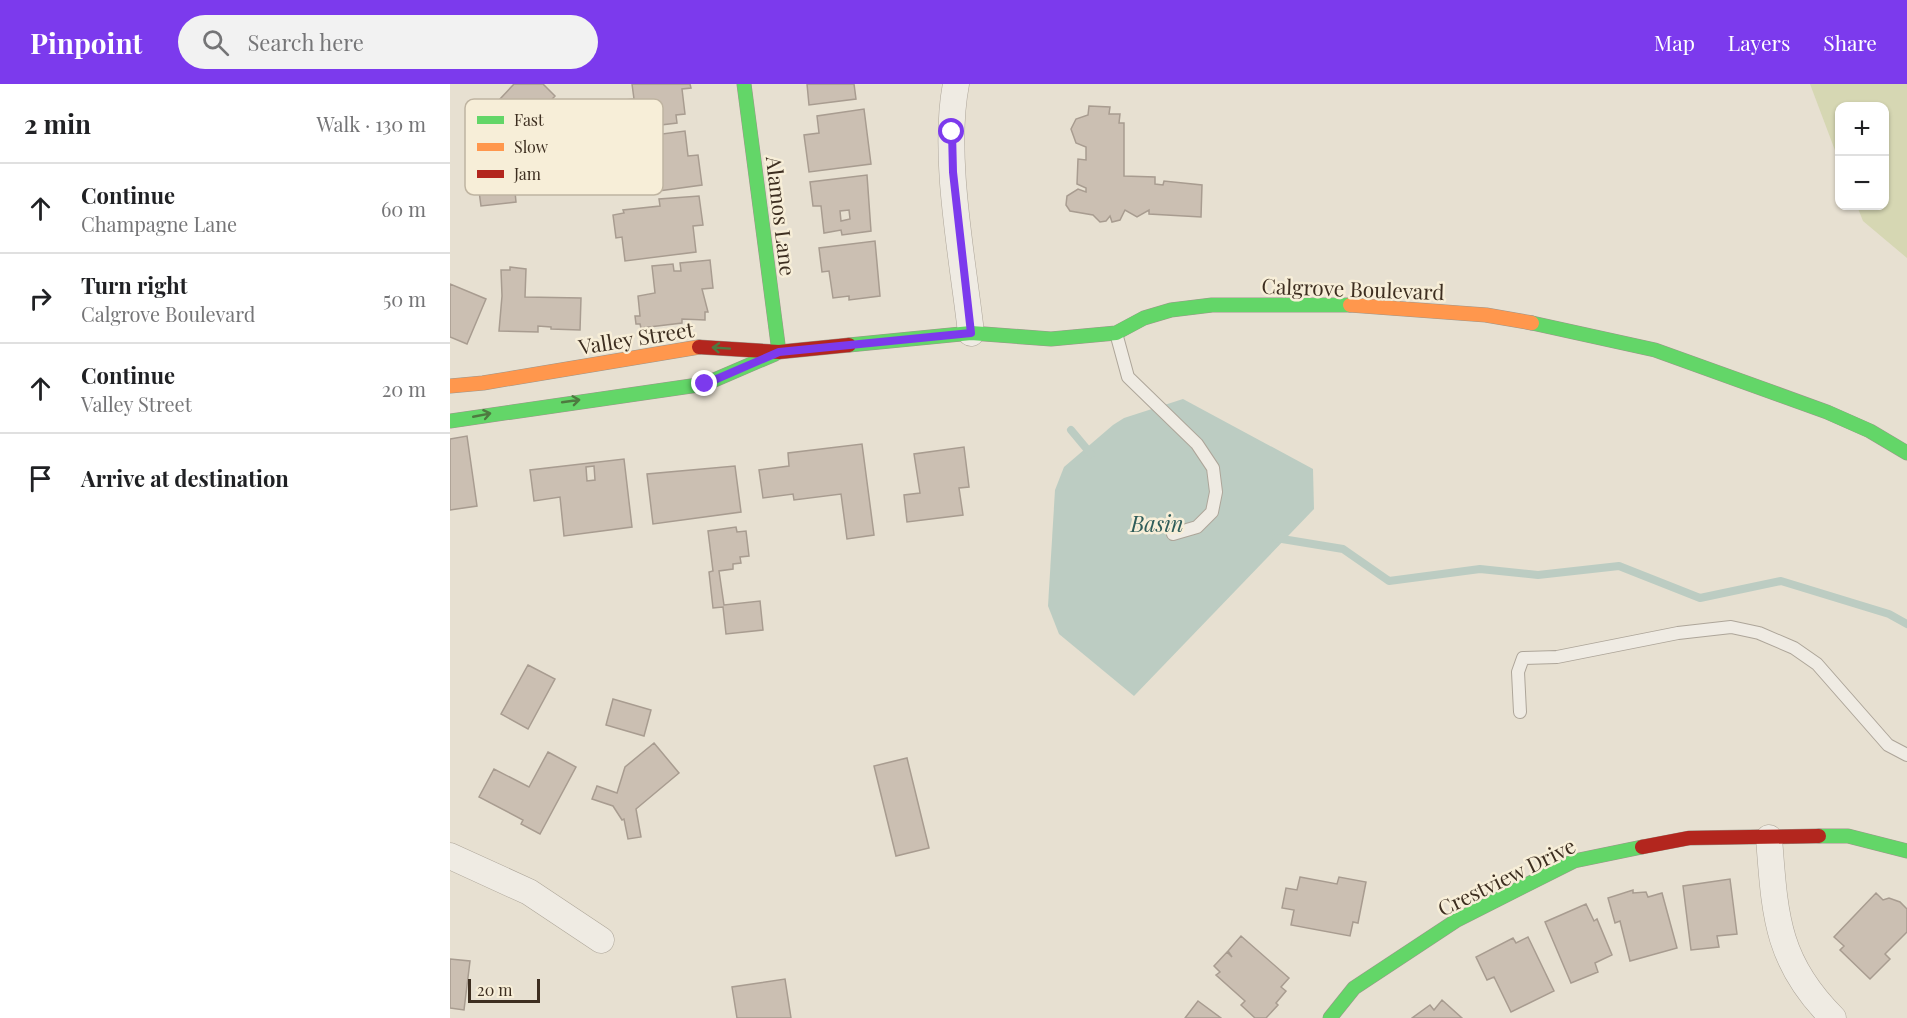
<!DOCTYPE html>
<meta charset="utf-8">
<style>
body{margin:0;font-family:"Playfair Display",serif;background:#f2f2f2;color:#202124}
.controls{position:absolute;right:18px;top:18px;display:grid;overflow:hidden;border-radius:12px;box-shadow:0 2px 4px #0004}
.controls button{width:54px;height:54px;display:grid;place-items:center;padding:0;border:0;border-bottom:2px solid #e0e0e0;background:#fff;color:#202124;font:30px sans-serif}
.scale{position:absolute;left:18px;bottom:15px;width:72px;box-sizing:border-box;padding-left:6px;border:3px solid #3d2e20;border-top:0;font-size:16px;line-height:21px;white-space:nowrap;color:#3d2e20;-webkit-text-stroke:4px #f7eed8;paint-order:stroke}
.stop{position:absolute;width:18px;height:18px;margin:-14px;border:4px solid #7c3aed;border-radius:50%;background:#fff}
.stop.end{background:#7c3aed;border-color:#fff;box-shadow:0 2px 6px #0008}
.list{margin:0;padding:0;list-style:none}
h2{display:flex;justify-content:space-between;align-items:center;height:78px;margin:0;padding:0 24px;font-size:26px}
h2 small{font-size:20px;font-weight:400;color:#757577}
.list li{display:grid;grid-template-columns:39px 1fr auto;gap:18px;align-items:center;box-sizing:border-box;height:90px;padding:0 24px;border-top:2px solid #e0e0e0}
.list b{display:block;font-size:22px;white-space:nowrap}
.list p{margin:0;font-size:20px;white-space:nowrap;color:#757577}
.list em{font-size:20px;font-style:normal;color:#757577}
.icon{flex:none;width:33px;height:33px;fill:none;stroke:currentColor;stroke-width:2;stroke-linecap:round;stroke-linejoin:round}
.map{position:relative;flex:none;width:1457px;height:934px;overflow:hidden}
header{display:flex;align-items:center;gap:36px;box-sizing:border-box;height:84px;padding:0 30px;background:#7c3aed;color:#fff}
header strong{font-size:28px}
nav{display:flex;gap:33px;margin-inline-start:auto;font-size:21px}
.search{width:420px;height:54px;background:#f2f2f2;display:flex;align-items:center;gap:15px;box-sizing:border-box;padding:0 21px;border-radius:33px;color:#757577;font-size:22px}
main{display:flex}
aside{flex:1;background:#fff}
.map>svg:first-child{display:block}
.green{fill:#d6d7b3}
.water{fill:#bcccc2}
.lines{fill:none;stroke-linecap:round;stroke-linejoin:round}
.stream{stroke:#bcccc2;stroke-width:8}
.building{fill:#cbbfb2;stroke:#a89c90;stroke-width:1.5;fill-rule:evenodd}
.lane-casing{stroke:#ada599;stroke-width:14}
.street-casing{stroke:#ada599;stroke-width:27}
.fast-casing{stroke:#9c958a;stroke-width:15}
.slow-casing{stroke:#9c958a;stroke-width:15}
.jam-casing{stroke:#9c958a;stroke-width:15}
.lane{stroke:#efebe3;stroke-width:12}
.street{stroke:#efebe3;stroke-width:26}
.fast{stroke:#63d668;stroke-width:14}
.slow{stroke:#ff974d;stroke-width:14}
.jam{stroke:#b3261e;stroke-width:14}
.oneway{stroke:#4e7a40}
.route{stroke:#7c3aed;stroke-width:8}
.labels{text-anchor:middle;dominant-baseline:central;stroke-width:5;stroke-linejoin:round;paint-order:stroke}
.street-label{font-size:21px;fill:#3d2e20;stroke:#f7eed8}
.water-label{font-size:22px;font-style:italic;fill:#2f5d5a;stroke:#f7eed8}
.key{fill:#f7eed8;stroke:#bfb4a1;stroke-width:1.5}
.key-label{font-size:16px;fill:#3d2e20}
</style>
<header>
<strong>Pinpoint</strong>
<div class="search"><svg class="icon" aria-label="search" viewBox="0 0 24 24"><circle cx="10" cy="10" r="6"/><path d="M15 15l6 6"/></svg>Search here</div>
<nav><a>Map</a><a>Layers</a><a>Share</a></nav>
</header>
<main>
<aside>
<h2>2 min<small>Walk · 130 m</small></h2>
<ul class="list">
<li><svg class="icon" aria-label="ahead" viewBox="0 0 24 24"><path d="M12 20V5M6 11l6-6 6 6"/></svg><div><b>Continue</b><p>Champagne Lane</p></div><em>60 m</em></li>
<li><svg class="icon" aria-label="right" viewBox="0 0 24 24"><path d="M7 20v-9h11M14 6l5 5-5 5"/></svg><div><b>Turn right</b><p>Calgrove Boulevard</p></div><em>50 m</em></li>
<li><svg class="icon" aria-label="ahead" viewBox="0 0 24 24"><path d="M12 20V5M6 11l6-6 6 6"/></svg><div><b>Continue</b><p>Valley Street</p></div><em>20 m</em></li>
<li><svg class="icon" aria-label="arrive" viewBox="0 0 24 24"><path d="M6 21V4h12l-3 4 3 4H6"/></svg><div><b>Arrive at destination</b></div></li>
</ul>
</aside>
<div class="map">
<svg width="1457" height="934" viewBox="0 0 1457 934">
<rect width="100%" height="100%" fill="#e7e0d1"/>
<path class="green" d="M 1360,0 L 1457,0 L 1457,174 L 1413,137 L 1407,122 L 1434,122 L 1434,22 L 1390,22 L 1389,77 Z"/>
<path class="water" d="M 733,315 L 863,385 L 864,425 L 684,612 L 609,550 L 598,522 L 605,406 L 614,383 L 663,341 L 674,334 Z"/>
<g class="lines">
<path class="stream" d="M 621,346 L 641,370
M 826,454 L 893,465 L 939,497 L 1030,485 L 1088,491 L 1169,482 L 1250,514 L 1331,497 L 1439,530 L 1457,540"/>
</g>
<path class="building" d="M 64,0 L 93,0 L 105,12 L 85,33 L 97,46 L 73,71 L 59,56 L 44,72 L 27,55 L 57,22 L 50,15 Z
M 182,0 L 240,0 L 241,4 L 232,5 L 235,30 L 226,31 L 227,39 L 169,46 L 166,17 L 184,15 Z
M 357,0 L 404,0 L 406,15 L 359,21 Z
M 639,22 L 660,23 L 659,30 L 670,30 L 669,39 L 674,39 L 674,92 L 705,93 L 705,100 L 713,101 L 714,97 L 752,101 L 751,133 L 699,130 L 699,126 L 687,133 L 675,126 L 670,136 L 662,138 L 660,132 L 656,137 L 650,138 L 643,131 L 620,127 L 616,121 L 617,112 L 628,105 L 636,108 L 636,104 L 627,100 L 628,75 L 636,76 L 636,63 L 626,59 L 621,45 L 626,35 L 638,31 Z
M 414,25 L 421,80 L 359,88 L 354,51 L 369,49 L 367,32 Z
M 235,47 L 238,72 L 248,71 L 252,101 L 187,110 L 186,103 L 162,106 L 159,80 L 169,79 L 166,56 Z
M 42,83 L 43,89 L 63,87 L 66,118 L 31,122 L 26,85 Z
M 417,91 L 421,147 L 392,151 L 391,146 L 374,149 L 371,122 L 363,122 L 360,98 ZM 399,126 L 400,135 L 391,137 L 390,127 Z
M 249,112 L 253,141 L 243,142 L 246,168 L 175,177 L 172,153 L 166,154 L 163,131 L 174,129 L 173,126 L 210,122 L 209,115 Z
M 425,157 L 430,212 L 399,216 L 399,212 L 383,214 L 379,187 L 372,188 L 369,164 Z
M 260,176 L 263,204 L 252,205 L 258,228 L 255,228 L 255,236 L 232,235 L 232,239 L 191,244 L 190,240 L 186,240 L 185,232 L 190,232 L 188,212 L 205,209 L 202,182 L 223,180 L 224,187 L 231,187 L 230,179 Z
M 60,183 L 76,185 L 75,213 L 131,214 L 130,246 L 101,245 L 101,243 L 88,242 L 88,248 L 49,247 L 52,212 L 51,186 L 60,186 Z
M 0,200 L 36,215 L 17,260 L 0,253 Z
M 17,352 L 27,422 L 0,426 L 0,355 Z
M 412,360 L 424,451 L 397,455 L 391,410 L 344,416 L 343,410 L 313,414 L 309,386 L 339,382 L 338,369 Z
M 514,363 L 519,403 L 509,404 L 513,431 L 457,438 L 454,411 L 470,409 L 464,370 Z
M 174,375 L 182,443 L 114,452 L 110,413 L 84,417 L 80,386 ZM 144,382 L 145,396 L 137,397 L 136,383 Z
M 285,382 L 291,428 L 203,440 L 197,390 Z
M 286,443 L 287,448 L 296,447 L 299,472 L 290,473 L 291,479 L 283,480 L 283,485 L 269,487 L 274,521 L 310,517 L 313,546 L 276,550 L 273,523 L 263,524 L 259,488 L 263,487 L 258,447 Z
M 78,581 L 105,595 L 78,645 L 51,630 Z
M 163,615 L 201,626 L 194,652 L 156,641 Z
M 204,659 L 229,689 L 186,725 L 191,753 L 178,755 L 174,735 L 172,736 L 163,722 L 142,715 L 147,702 L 167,709 L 175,683 Z
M 98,668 L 126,683 L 90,750 L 71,740 L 73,736 L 29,713 L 44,685 L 79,703 Z
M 457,674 L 479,764 L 446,772 L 424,682 Z
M 850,793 L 887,800 L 889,793 L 916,798 L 908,839 L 903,838 L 900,852 L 841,841 L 844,826 L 832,824 L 836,804 L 847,806 Z
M 1280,795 L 1287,850 L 1267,852 L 1269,863 L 1241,866 L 1233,802 Z
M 1183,806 L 1183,809 L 1196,808 L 1198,813 L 1212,809 L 1227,864 L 1180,877 L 1170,837 L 1165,839 L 1158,814 Z
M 1426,809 L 1433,816 L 1439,814 L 1450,818 L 1457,825 L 1457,848 L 1435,870 L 1440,875 L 1420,895 L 1390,866 L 1394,862 L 1384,853 Z
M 1136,820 L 1144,837 L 1147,835 L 1162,871 L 1145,879 L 1148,888 L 1121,899 L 1095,838 Z
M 791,852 L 839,894 L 831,903 L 836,907 L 826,919 L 828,921 L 816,934 L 805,934 L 791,921 L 795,917 L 766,891 L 770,888 L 764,882 L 777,868 L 782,873 L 778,867 Z
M 1078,853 L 1104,907 L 1061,928 L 1044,893 L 1037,896 L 1026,873 L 1063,854 L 1066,859 Z
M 0,875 L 20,877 L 14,926 L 0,924 Z
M 335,895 L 341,934 L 287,934 L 282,903 Z
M 992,916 L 1012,934 L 962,934 L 980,921 L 984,926 Z
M 748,917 L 771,934 L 735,934 Z"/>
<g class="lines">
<g class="lane-casing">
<path id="lane" d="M 666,249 L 678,293 L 747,360 L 763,384 L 766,408 L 762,428 L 747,443 L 723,450
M 1070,628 L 1068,588 L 1073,574 L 1107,573 L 1228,549 L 1281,543 L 1309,549 L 1344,564 L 1367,580 L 1438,661 L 1457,671"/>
</g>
<g class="street-casing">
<path id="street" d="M 506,0 C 492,72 513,176 521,249
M 1319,754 C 1325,831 1326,877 1383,934
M 0,772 L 79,808 L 151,856"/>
</g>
<g class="fast-casing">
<path id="fast" d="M 294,0 L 329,268
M 1082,239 L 1205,266 L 1377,328 L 1420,347 L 1457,369
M 399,261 L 521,249 L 601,255 L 666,249 L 694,234 L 721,226 L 762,221 L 900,221
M 0,337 L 255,300 L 325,270
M 1369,752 L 1398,752 L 1457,767
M 880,934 L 904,904 L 1007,836 L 1124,777 L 1192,763"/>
</g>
<g class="slow-casing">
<path id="slow" d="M 900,221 L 1036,231 L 1082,239
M 0,302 L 33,299 L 249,263"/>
</g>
<g class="jam-casing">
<path id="jam" d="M 249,263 L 329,268 L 399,261
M 1192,763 L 1239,754 L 1369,752"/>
</g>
<use href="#lane" class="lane"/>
<use href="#street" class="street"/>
<use href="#fast" class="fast"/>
<use href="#slow" class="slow"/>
<use href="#jam" class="jam"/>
</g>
<defs><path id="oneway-shaft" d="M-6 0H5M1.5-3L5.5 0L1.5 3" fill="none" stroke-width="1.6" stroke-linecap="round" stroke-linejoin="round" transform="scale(1.5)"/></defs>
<g class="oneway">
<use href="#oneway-shaft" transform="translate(271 264) rotate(-176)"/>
<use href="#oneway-shaft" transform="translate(121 317) rotate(-8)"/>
<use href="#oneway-shaft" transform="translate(32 331) rotate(-11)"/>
</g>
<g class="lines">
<path class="route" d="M 255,300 L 329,268 L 521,249 L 503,88 L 502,48"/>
</g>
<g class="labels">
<g class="street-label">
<text transform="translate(332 132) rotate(83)">Alamos Lane</text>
<text transform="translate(903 204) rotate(2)">Calgrove Boulevard</text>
<text transform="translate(186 253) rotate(-9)">Valley Street</text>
<text transform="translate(1056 792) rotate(-26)">Crestview Drive</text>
</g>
<g class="water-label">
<text x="707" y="439">Basin</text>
</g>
</g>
<rect x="15" y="15" width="198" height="96" rx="9" class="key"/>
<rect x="27" y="32" width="27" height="8" fill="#63d668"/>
<rect x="27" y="59" width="27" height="8" fill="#ff974d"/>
<rect x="27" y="86" width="27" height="8" fill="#b3261e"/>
<g class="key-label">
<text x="64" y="42">Fast</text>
<text x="64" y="69">Slow</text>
<text x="64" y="96">Jam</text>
</g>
</svg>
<div class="controls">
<button>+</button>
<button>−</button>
</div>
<div class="scale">20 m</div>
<div class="stop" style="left:502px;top:48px"></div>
<div class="stop end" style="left:255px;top:300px"></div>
</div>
</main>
